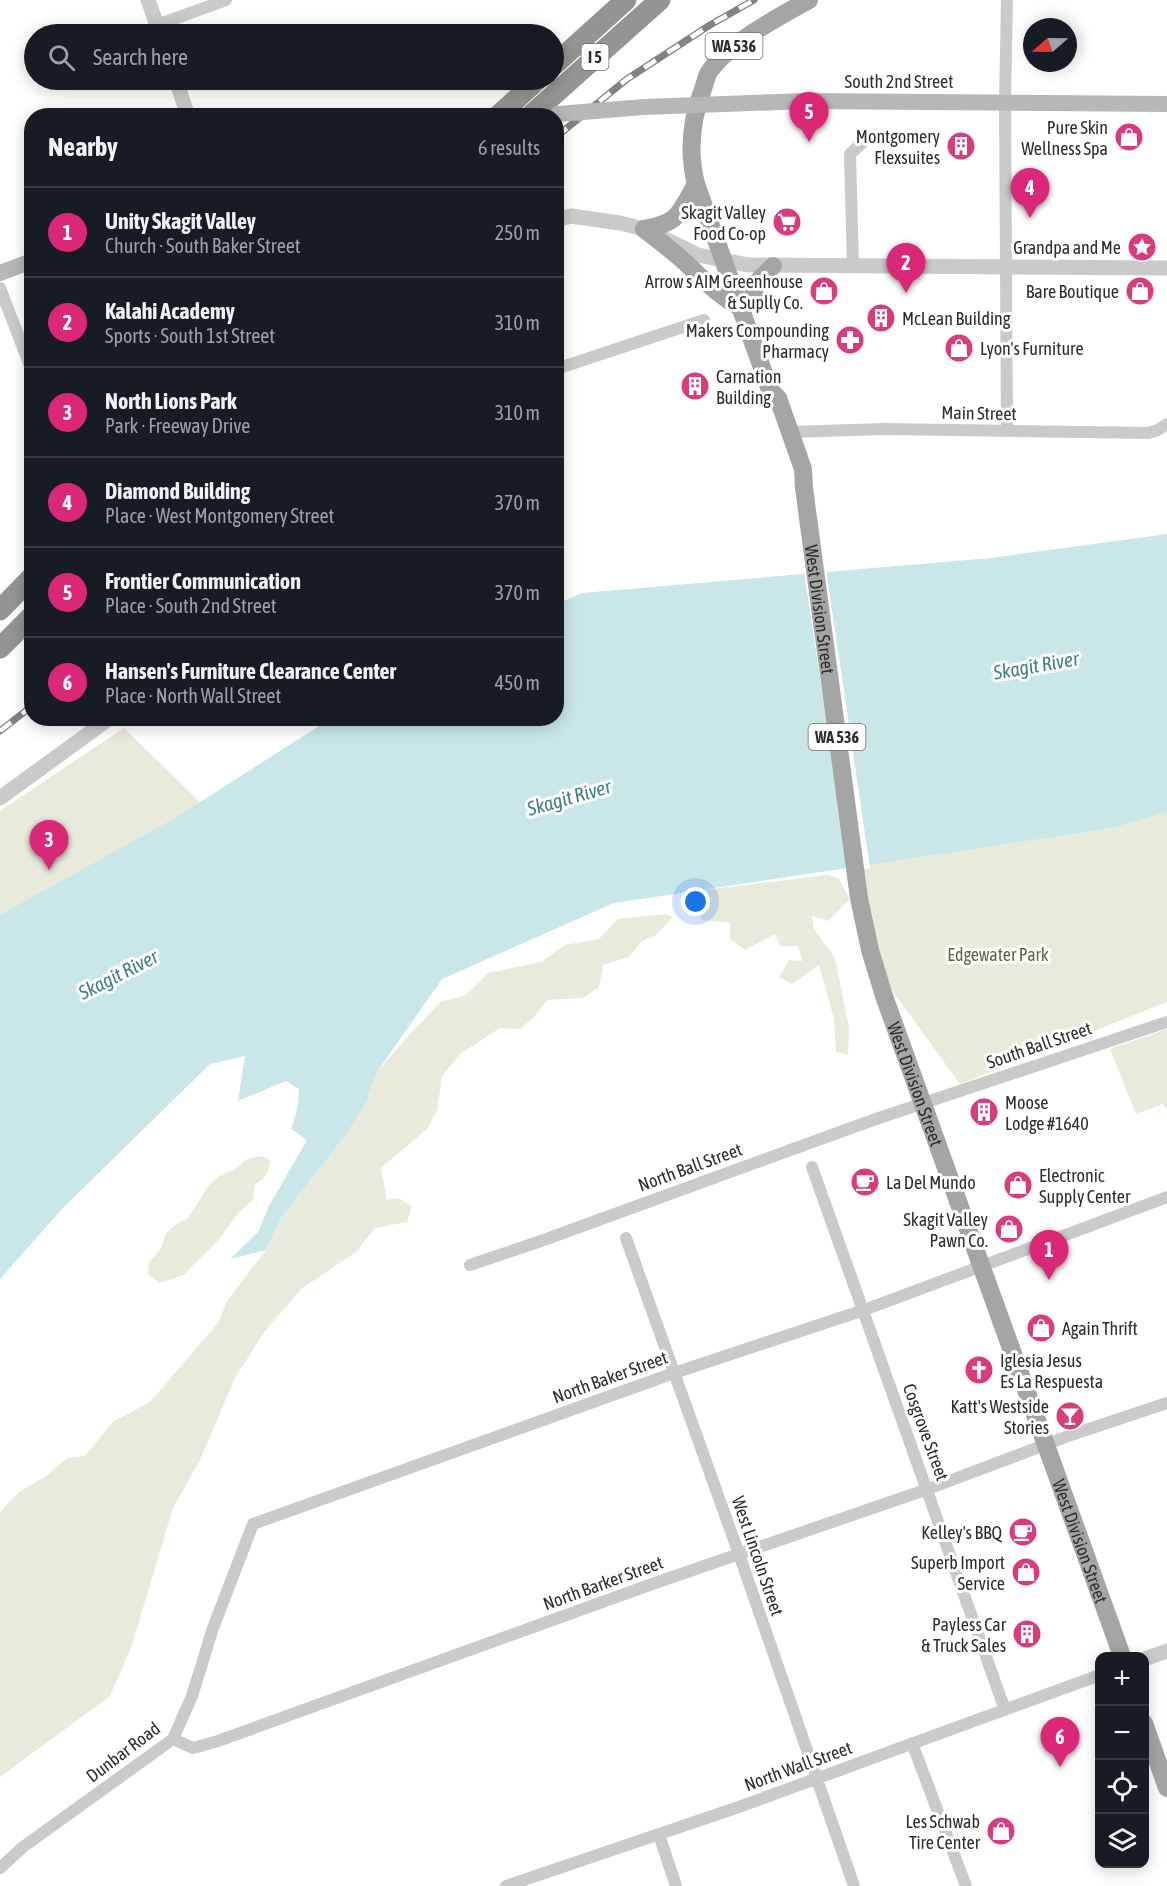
<!DOCTYPE html>
<meta charset="utf-8">
<style>
body{margin:0;font-family:"Asap Condensed",sans-serif;background:#242831;color:#f1f3f6}
.controls{position:absolute;right:18px;bottom:18px;display:grid;overflow:hidden;border-radius:12px;box-shadow:0 3px 15px #0003}
.controls button{width:54px;height:54px;display:grid;place-items:center;padding:0;border:0;border-bottom:2px solid #363941;background:#171b24;color:#f1f3f6;font:30px sans-serif}
.compass{position:absolute;left:1023px;top:18px;width:54px;height:54px;border-radius:50%;background:#171b24;box-shadow:0 3px 15px #0003;rotate:250deg}
.you{position:absolute;left:696px;top:902px;width:21px;height:21px;margin:-15px;border:4px solid #fff;border-radius:50%;background:#1a73e8;box-shadow:0 0 0 9px #1a73e833}
.badge{display:grid;place-items:center;width:39px;height:39px;border-radius:50%;background:#db2777;color:#fff;font-size:20px;font-weight:700}
.pin{position:absolute;translate:-50% -50px;filter:drop-shadow(0 2px 3px #0008)}
.pin::after{content:'';position:absolute;top:32px;width:21px;height:18px;background:inherit;clip-path:polygon(0 0,100% 0,50% 100%)}
.list{margin:0;padding:0;list-style:none}
h2{display:flex;justify-content:space-between;align-items:center;height:78px;margin:0;padding:0 24px;font-size:26px}
h2 small{font-size:20px;font-weight:400;color:#9ea1a6}
.list li{display:grid;grid-template-columns:39px 1fr auto;gap:18px;align-items:center;box-sizing:border-box;height:90px;padding:0 24px;border-top:2px solid #363941}
.list b{display:block;font-size:22px;white-space:nowrap}
.list p{margin:0;font-size:20px;white-space:nowrap;color:#9ea1a6}
.list em{font-size:20px;font-style:normal;color:#9ea1a6}
.icon{flex:none;width:33px;height:33px;fill:none;stroke:currentColor;stroke-width:2;stroke-linecap:round;stroke-linejoin:round}
.map{position:relative;flex:none;width:1167px;height:1886px;overflow:hidden}
.search{position:absolute;background:#171b24;box-shadow:0 3px 15px #0003;left:24px;top:24px;width:540px;height:66px;display:flex;align-items:center;gap:15px;box-sizing:border-box;padding:0 21px;border-radius:33px;color:#9ea1a6;font-size:22px}
.panel{position:absolute;background:#171b24;box-shadow:0 3px 15px #0003;left:24px;top:108px;width:540px;height:618px;border-radius:24px}
.map>svg:first-child{display:block}
.green{fill:#e8eadc}
.water{fill:#c9e7e9}
.pier{fill:#fff}
.lines{fill:none;stroke-linecap:round;stroke-linejoin:round}
.minor{stroke:#cacaca;stroke-width:12}
.tertiary{stroke:#cacaca;stroke-width:15}
.secondary{stroke:#b7b7b7;stroke-width:16}
.primary{stroke:#a5a5a5;stroke-width:18}
.motorway{stroke:#949494;stroke-width:21}
.rail-casing{stroke:#828282;stroke-width:7}
.rail{stroke:#fff;stroke-width:4.5;stroke-dasharray:14;stroke-linecap:butt}
.secondary-bridge{stroke:#b7b7b7;stroke-width:16}
.labels{text-anchor:middle;dominant-baseline:central;stroke-width:6;stroke-linejoin:round;paint-order:stroke}
.shield{fill:#fff;stroke:#6c6c6c;stroke-width:1.5}
.shield-label{font-size:16px;font-weight:bold;fill:#2d2d2d}
.street-label{font-size:18px;fill:#2d2d2d;stroke:#fff}
.poi-label{font-size:18px;fill:#2d2d2d;stroke:#fff;text-anchor:end}
.park-label{font-size:18px;fill:#5e663e;stroke:#fff}
.water-label{font-size:20px;font-style:italic;fill:#3f8083;stroke:#fff}
</style>
<div class="map">
<svg width="1167" height="1886" viewBox="0 0 1167 1886">
<rect width="100%" height="100%" fill="#fff"/>
<path class="green" d="M 124,728 L 205,807 L 0,929 L 0,811 Z
M 1167,812 L 1167,1002 L 960,1084 L 876,968 L 853,867 L 1114,828 Z
M 828,875 L 839,879 L 850,899 L 828,921 L 812,916 L 814,929 L 835,958 L 849,1028 L 848,1055 L 836,1052 L 834,1019 L 819,965 L 792,984 L 779,977 L 789,960 L 802,961 L 798,946 L 780,946 L 775,934 L 745,950 L 730,939 L 730,923 L 702,920 L 694,898 L 694,891 Z
M 665,914 L 673,917 L 656,935 L 642,941 L 629,957 L 603,965 L 599,987 L 583,998 L 547,1000 L 534,1017 L 520,1029 L 500,1028 L 460,1054 L 442,1076 L 437,1111 L 427,1129 L 381,1168 L 387,1200 L 398,1198 L 412,1206 L 407,1222 L 375,1228 L 356,1252 L 301,1289 L 265,1331 L 235,1378 L 200,1460 L 173,1508 L 131,1648 L 110,1696 L 0,1777 L 0,1512 L 20,1491 L 45,1477 L 67,1458 L 85,1456 L 113,1422 L 150,1402 L 218,1323 L 227,1301 L 266,1250 L 281,1218 L 345,1136 L 365,1105 L 377,1072 L 411,1033 L 441,1002 L 466,995 L 488,973 L 541,962 L 565,945 L 599,939 L 618,919 Z
M 1167,1029 L 1167,1110 L 1163,1104 L 1136,1114 L 1110,1049 Z
M 262,1156 L 270,1160 C 269,1172 266,1179 255,1184 L 253,1200 L 239,1212 L 217,1242 L 183,1275 L 160,1283 L 148,1274 L 149,1263 L 162,1247 L 165,1235 L 176,1224 L 188,1218 L 209,1185 L 221,1175 L 234,1170 L 247,1159 Z"/>
<path class="water" d="M 1167,534 L 1167,812 L 1114,828 L 614,903 L 442,979 L 377,1072 L 365,1105 L 345,1136 L 281,1218 L 266,1250 L 230,1259 L 258,1232 L 269,1206 L 307,1140 L 291,1129 L 298,1106 L 299,1089 L 286,1081 L 238,1101 L 245,1056 L 210,1064 L 62,1209 L 0,1279 L 0,915 L 175,818 L 330,719 L 556,718 L 557,604 L 582,593 L 991,558 Z"/>
<path class="pier" d="M 826,569 L 870,868 L 849,871 L 804,572 Z"/>
<g class="lines">
<path class="minor" d="M 1007,0 L 1005,102 L 1007,431
M 157,25 L 226,0
M 853,267 L 850,154 L 862,143
M 0,288 L 32,371
M 556,369 L 704,320
M 790,432 L 885,429 L 1148,433 L 1158,430 L 1167,424
M 812,1167 L 1005,1710
M 626,1238 L 739,1554 L 854,1886
M 470,1265 L 541,1241 L 873,1120 L 1167,1022
M 173,1739 L 193,1748 L 218,1741 L 655,1583 L 928,1489 L 1071,1435 L 1167,1403
M 912,1743 L 966,1886
M 659,1835 L 676,1886
M 0,1868 L 23,1847 L 173,1739 L 192,1696 L 213,1628 L 253,1524 L 674,1373 L 864,1310 L 1167,1197
M 506,1886 L 736,1808 L 1100,1675"/>
<path class="tertiary" d="M 148,0 L 160,34
M 176,80 L 188,116
M 556,220 L 571,216 L 620,223 L 644,229 L 698,255 L 748,265 L 1167,268
M 0,798 L 110,718
M 1144,1659 L 1167,1651"/>
<path class="secondary" d="M 806,101 L 1167,104
M 0,273 L 32,261"/>
<g class="primary">
<path d="M 644,229 C 656,238 667,247 678,256 C 701,276 713,292 741,308"/>
<path d="M 644,229 C 680,223 679,213 696,184"/>
<path d="M 741,308 L 751,301 L 757,282 L 773,266"/>
<path id="s1" d="M 770,390 L 778,398 L 803,469 L 804,488 L 859,898 L 870,950 L 884,996 L 1122,1656"/>
<path d="M 769,401 L 770,390 L 696,184 C 688,152 691,120 703,89 C 705,84 706,77 709,72 C 729,43 778,17 809,0"/>
<path d="M 1144,1723 L 1167,1788"/>
</g>
<path class="motorway" d="M 554,65 L 626,0
M 498,116 L 537,80
M 530,116 L 660,0
M 0,610 L 32,577
M 0,648 L 32,616"/>
<g class="rail-casing">
<path id="rail" d="M 556,137 L 627,79 L 710,25 L 754,0
M 0,731 L 32,706"/>
</g>
<use href="#rail" class="rail"/>
<path class="secondary-bridge" d="M 558,114 L 644,107 L 806,101"/>
</g>
<defs>
<g id="shop-disc" transform="scale(1.5)"><circle r="9.5" fill="#d93b7d" stroke="#fff"/><path d="M-5-2.5h2.3a2.7 3.5 0 0 1 5.4 0H5L5.5 6h-11ZM-1.5-2.5h3a1.5 2.3 0 0 0-3 0Z" fill="#fff"/></g>
<g id="building-disc" transform="scale(1.5)"><circle r="9.5" fill="#d93b7d" stroke="#fff"/><path d="M-4-6H4V6H1V3H-1V6H-4ZM-2.5-4.3h1.7v1.8h-1.7ZM.8-4.3h1.7v1.8H.8ZM-2.5-1h1.7V.8h-1.7ZM.8-1h1.7V.8H.8Z" fill="#fff"/></g>
<g id="supermarket-disc" transform="scale(1.5)"><circle r="9.5" fill="#d93b7d" stroke="#fff"/><path d="M-6-5.5h2.5l.6 2H6L4.5 2H-2.5L-4.4-4H-6ZM-1.5 3.2a1.3 1.3 0 1 0 .1 0ZM3 3.2a1.3 1.3 0 1 0 .1 0Z" fill="#fff"/></g>
<g id="sight-disc" transform="scale(1.5)"><circle r="9.5" fill="#d93b7d" stroke="#fff"/><path d="M0-6L1.8-2.2L6-1.7L2.9 1.2L3.7 5.4L0 3.3L-3.7 5.4L-2.9 1.2L-6-1.7L-1.8-2.2Z" fill="#fff"/></g>
<g id="pharmacy-disc" transform="scale(1.5)"><circle r="9.5" fill="#d93b7d" stroke="#fff"/><path d="M-2-6h4v4h4v4h-4v4h-4v-4h-4v-4h4Z" fill="#fff"/></g>
<g id="cafe-disc" transform="scale(1.5)"><circle r="9.5" fill="#d93b7d" stroke="#fff"/><path d="M-5.5-4.5H6V0H3Q3 3.5 0 3.5H-2.5Q-5.5 3.5-5.5 0ZM3-3.2v2h1.7v-2ZM-6 4.5H4V6H-6Z" fill="#fff"/></g>
<g id="church-disc" transform="scale(1.5)"><circle r="9.5" fill="#d93b7d" stroke="#fff"/><path d="M-1.2-6h2.4v3.5h3.3v2.4h-3.3V6h-2.4V-.1h-3.3v-2.4h3.3Z" fill="#fff"/></g>
<g id="bar-disc" transform="scale(1.5)"><circle r="9.5" fill="#d93b7d" stroke="#fff"/><path d="M-6-5H6L.8 .8V4.5H3.5V6h-7V4.5H-.8V.8Z" fill="#fff"/></g>
</defs>
<g fill-rule="evenodd">
<use href="#shop-disc" x="1129" y="137"/>
<use href="#building-disc" x="961" y="146"/>
<use href="#supermarket-disc" x="787" y="222"/>
<use href="#sight-disc" x="1142" y="247"/>
<use href="#shop-disc" x="824" y="291"/>
<use href="#shop-disc" x="1140" y="291"/>
<use href="#building-disc" x="881" y="318"/>
<use href="#pharmacy-disc" x="850" y="340"/>
<use href="#shop-disc" x="959" y="348"/>
<use href="#building-disc" x="695" y="386"/>
<use href="#building-disc" x="984" y="1112"/>
<use href="#cafe-disc" x="865" y="1182"/>
<use href="#shop-disc" x="1018" y="1185"/>
<use href="#shop-disc" x="1009" y="1229"/>
<use href="#shop-disc" x="1041" y="1328"/>
<use href="#church-disc" x="979" y="1370"/>
<use href="#bar-disc" x="1070" y="1416"/>
<use href="#cafe-disc" x="1023" y="1532"/>
<use href="#shop-disc" x="1026" y="1572"/>
<use href="#building-disc" x="1027" y="1634"/>
<use href="#shop-disc" x="1001" y="1831"/>
</g>
<g class="labels">
<g class="shield">
<rect x="705.5" y="33" width="57" height="26" rx="4.5"/>
<rect x="581.5" y="44" width="27" height="26" rx="4.5"/>
<rect x="808.5" y="724" width="57" height="26" rx="4.5"/>
</g>
<g class="shield-label">
<text x="734" y="46">WA 536</text>
<text x="595" y="57">I 5</text>
<text x="837" y="737">WA 536</text>
</g>
<g class="street-label">
<text x="899" y="81">South 2nd Street</text>
<text transform="translate(979 413) rotate(1)">Main Street</text>
<text stroke="none"><textPath href="#s1" startOffset="228">West Division Street</textPath></text>
<text transform="translate(1039 1045) rotate(-19)">South Ball Street</text>
<text stroke="none"><textPath href="#s1" startOffset="714">West Division Street</textPath></text>
<text transform="translate(690 1167) rotate(-20)">North Ball Street</text>
<text transform="translate(610 1377) rotate(-20)">North Baker Street</text>
<text transform="translate(926 1432) rotate(70)">Cosgrove Street</text>
<text stroke="none"><textPath href="#s1" startOffset="1200">West Division Street</textPath></text>
<text transform="translate(758 1556) rotate(71)">West Lincoln Street</text>
<text transform="translate(603 1583) rotate(-20)">North Barker Street</text>
<text transform="translate(123 1752) rotate(-37)">Dunbar Road</text>
<text transform="translate(798 1766) rotate(-20)">North Wall Street</text>
</g>
<g class="poi-label">
<text x="1108" y="127">Pure Skin<tspan x="1108" dy="21">Wellness Spa</tspan></text>
<text x="940" y="136">Montgomery<tspan x="940" dy="21">Flexsuites</tspan></text>
<text x="766" y="212">Skagit Valley<tspan x="766" dy="21">Food Co-op</tspan></text>
<text x="1121" y="247">Grandpa and Me</text>
<text x="803" y="281">Arrow s AIM Greenhouse<tspan x="803" dy="21">&amp; Suplly Co.</tspan></text>
<text x="1119" y="291">Bare Boutique</text>
<text x="902" y="318" text-anchor="start">McLean Building</text>
<text x="829" y="330">Makers Compounding<tspan x="829" dy="21">Pharmacy</tspan></text>
<text x="980" y="348" text-anchor="start">Lyon's Furniture</text>
<text x="716" y="376" text-anchor="start">Carnation<tspan x="716" dy="21">Building</tspan></text>
<text x="1005" y="1102" text-anchor="start">Moose<tspan x="1005" dy="21">Lodge #1640</tspan></text>
<text x="1039" y="1175" text-anchor="start">Electronic<tspan x="1039" dy="21">Supply Center</tspan></text>
<text x="886" y="1182" text-anchor="start">La Del Mundo</text>
<text x="988" y="1219">Skagit Valley<tspan x="988" dy="21">Pawn Co.</tspan></text>
<text x="1062" y="1328" text-anchor="start">Again Thrift</text>
<text x="1000" y="1360" text-anchor="start">Iglesia Jesus<tspan x="1000" dy="21">Es La Respuesta</tspan></text>
<text x="1049" y="1406">Katt's Westside<tspan x="1049" dy="21">Stories</tspan></text>
<text x="1002" y="1532">Kelley's BBQ</text>
<text x="1005" y="1562">Superb Import<tspan x="1005" dy="21">Service</tspan></text>
<text x="1006" y="1624">Payless Car<tspan x="1006" dy="21">&amp; Truck Sales</tspan></text>
<text x="980" y="1821">Les Schwab<tspan x="980" dy="21">Tire Center</tspan></text>
</g>
<g class="park-label">
<text x="998" y="954">Edgewater Park</text>
</g>
<g class="water-label">
<text transform="translate(1036 665) rotate(-10)">Skagit River</text>
<text transform="translate(569 797) rotate(-16)">Skagit River</text>
<text transform="translate(118 974) rotate(-27)">Skagit River</text>
</g>
</g>
</svg>
<div class="controls">
<button>+</button>
<button>−</button>
<button><svg class="icon" aria-label="locate" viewBox="0 0 24 24"><circle cx="12" cy="12" r="6"/><path d="M12 2v4M12 18v4M2 12h4M18 12h4"/></svg></button>
<button><svg class="icon" aria-label="layers" viewBox="0 0 24 24"><path d="M12 4l9 5-9 5-9-5zM3 14l9 5 9-5"/></svg></button>
</div>
<svg class="compass" viewBox="-18 -18 36 36"><path d="M0-13l5 13h-10z" fill="#e53935"/><path d="M0 13l5-13h-10z" fill="#9ea1a6"/></svg>
<div class="you"></div>
<div class="pin badge" style="left:1049px;top:1280px">1</div>
<div class="pin badge" style="left:906px;top:293px">2</div>
<div class="pin badge" style="left:49px;top:870px">3</div>
<div class="pin badge" style="left:1030px;top:218px">4</div>
<div class="pin badge" style="left:809px;top:142px">5</div>
<div class="pin badge" style="left:1060px;top:1767px">6</div>
<div class="search"><svg class="icon" aria-label="search" viewBox="0 0 24 24"><circle cx="10" cy="10" r="6"/><path d="M15 15l6 6"/></svg>Search here</div>
<section class="panel">
<h2>Nearby<small>6 results</small></h2>
<ul class="list">
<li><span class="badge">1</span><div><b>Unity Skagit Valley</b><p>Church · South Baker Street</p></div><em>250 m</em></li>
<li><span class="badge">2</span><div><b>Kalahi Academy</b><p>Sports · South 1st Street</p></div><em>310 m</em></li>
<li><span class="badge">3</span><div><b>North Lions Park</b><p>Park · Freeway Drive</p></div><em>310 m</em></li>
<li><span class="badge">4</span><div><b>Diamond Building</b><p>Place · West Montgomery Street</p></div><em>370 m</em></li>
<li><span class="badge">5</span><div><b>Frontier Communication</b><p>Place · South 2nd Street</p></div><em>370 m</em></li>
<li><span class="badge">6</span><div><b>Hansen's Furniture Clearance Center</b><p>Place · North Wall Street</p></div><em>450 m</em></li>
</ul>
</section>
</div>
